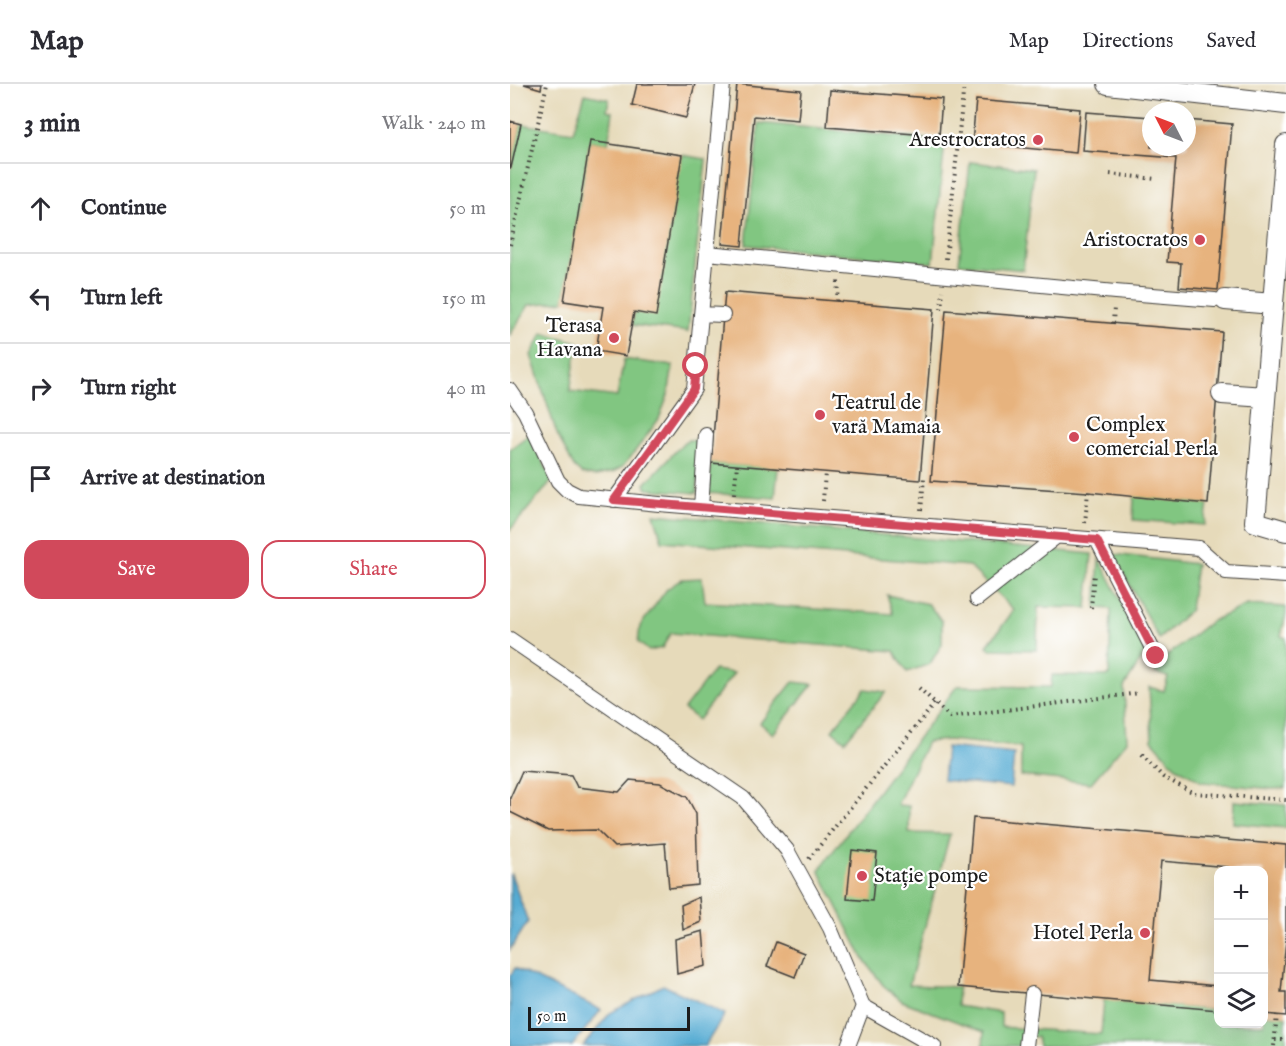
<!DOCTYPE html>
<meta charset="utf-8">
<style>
body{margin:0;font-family:"IM FELL English",serif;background:#f2f2f3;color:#2b2b33}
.controls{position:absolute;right:18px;bottom:18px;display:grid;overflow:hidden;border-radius:12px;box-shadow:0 6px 24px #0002}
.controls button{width:54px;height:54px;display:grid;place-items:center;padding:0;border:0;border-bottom:2px solid #e1e1e2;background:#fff;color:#2b2b33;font:30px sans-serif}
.compass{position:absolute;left:632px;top:18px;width:54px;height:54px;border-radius:50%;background:#fff;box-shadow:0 6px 24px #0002;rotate:312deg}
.scale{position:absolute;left:18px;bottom:15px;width:162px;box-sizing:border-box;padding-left:6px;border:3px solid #1c1c1c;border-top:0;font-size:16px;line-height:21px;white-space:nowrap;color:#1c1c1c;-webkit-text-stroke:4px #fff;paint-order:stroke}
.stop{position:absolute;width:18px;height:18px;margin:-14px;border:4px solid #d1495b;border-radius:50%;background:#fff}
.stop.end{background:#d1495b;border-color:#fff;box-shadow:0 2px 6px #0008}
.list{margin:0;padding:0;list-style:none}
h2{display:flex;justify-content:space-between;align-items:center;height:78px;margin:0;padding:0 24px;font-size:26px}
h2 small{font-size:20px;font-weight:400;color:#7c7c81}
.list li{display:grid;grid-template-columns:39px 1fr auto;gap:18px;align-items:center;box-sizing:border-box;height:90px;padding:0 24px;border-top:2px solid #e1e1e2}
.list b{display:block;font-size:22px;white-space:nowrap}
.list em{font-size:20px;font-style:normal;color:#7c7c81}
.actions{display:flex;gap:12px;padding:18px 24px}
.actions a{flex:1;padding:14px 0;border:2px solid #d1495b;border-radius:18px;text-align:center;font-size:21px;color:#d1495b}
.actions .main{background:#d1495b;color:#fff}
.icon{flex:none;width:33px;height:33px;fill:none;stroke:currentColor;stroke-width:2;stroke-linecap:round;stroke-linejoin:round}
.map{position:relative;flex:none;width:776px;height:962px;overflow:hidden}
header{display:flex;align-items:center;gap:36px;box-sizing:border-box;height:84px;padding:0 30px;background:#fff;border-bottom:2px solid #e1e1e2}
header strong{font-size:28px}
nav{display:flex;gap:33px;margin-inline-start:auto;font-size:21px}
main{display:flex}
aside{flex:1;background:#fff}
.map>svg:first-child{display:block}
.built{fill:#e6daba;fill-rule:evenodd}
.green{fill:#81c681;stroke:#4e714e;stroke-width:1.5}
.water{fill:#57acd3;stroke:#3a6478;stroke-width:1.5}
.building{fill:#e7b37e}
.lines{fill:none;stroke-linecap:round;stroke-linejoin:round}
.service-casing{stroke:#3d3b38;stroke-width:16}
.pedestrian-casing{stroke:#3d3b38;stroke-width:22}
.path{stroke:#3d3b38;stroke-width:4;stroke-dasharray:1.5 4.5;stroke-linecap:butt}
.service{stroke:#fff;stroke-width:14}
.pedestrian{stroke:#fff;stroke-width:20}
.route{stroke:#d1495b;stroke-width:8}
.poi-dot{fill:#d1495b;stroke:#fff;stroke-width:2}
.labels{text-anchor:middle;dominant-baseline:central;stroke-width:4.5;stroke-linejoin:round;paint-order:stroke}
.poi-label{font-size:21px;fill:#1c1c1c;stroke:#fff;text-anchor:end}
</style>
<header>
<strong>Map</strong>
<nav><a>Map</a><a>Directions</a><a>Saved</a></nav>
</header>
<main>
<aside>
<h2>3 min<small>Walk · 240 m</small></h2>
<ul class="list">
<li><svg class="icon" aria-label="ahead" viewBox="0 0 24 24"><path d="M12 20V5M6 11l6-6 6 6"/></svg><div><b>Continue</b></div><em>50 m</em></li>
<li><svg class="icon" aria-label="left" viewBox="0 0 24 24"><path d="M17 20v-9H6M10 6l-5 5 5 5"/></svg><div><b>Turn left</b></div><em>150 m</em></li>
<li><svg class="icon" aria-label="right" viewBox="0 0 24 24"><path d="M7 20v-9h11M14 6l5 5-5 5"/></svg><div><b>Turn right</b></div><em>40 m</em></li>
<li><svg class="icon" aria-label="arrive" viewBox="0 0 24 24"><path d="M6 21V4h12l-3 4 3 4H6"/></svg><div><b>Arrive at destination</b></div></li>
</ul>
<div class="actions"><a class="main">Save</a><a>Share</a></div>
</aside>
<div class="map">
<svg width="776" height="962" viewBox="0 0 776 962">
<rect width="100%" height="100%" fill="#fff"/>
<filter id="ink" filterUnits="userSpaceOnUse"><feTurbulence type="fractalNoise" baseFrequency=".0167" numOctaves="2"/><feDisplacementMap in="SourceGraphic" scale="12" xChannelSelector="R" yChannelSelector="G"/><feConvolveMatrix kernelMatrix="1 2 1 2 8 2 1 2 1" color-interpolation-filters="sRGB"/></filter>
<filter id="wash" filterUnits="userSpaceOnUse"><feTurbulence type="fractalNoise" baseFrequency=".008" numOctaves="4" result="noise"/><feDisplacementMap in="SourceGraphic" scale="24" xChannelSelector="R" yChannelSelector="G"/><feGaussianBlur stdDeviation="1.35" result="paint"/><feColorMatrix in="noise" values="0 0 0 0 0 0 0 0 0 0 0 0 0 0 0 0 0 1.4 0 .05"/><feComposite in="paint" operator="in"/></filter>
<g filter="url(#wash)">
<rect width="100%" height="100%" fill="#f9eada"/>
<path class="built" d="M 0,0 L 776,0 L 776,962 L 0,962 ZM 641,27 L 677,27 L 677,63 L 641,63 ZM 708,786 L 754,786 L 754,940 L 708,940 Z"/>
<path class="green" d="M 75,10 L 99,15 L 97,26 L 103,28 L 98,60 L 80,57 L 54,217 L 19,221 L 0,251 L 0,88 L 11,40 L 63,48 Z
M 249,39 L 435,57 L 423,179 L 236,161 Z
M 172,71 L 196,75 L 178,248 L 122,241 L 124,228 L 145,231 Z
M 460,78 L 524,85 L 513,186 L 449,179 Z
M 33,249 L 68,258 L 60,307 L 107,313 L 114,275 L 163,282 L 158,311 L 149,335 L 120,374 L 112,383 L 103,388 L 86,392 L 72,390 L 64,383 L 47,350 L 21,271 Z
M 20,350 L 42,397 L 0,446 L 0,365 Z
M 178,356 L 191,356 L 187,409 L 137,405 L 135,400 L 174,358 Z
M 201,379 L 268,384 L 265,414 L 198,409 Z
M 624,412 L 698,420 L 695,441 L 623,436 Z
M 144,430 L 582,470 L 577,524 L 528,523 L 527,566 L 480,565 L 477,562 L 504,526 L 459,482 L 152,457 Z
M 603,470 L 686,480 L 680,526 L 649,555 Z
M 589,474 L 637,566 L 614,603 L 617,657 L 581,699 L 511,692 L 511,663 L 438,656 L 417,658 L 387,721 L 399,722 L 399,749 L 440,750 L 399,901 L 448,903 L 447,922 L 491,929 L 491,943 L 591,950 L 594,916 L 708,926 L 708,940 L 754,940 L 754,930 L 776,932 L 776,962 L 529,962 L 527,953 L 513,951 L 510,962 L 473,962 L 474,948 L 392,917 L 373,901 L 353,874 L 309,786 L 447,602 L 541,603 L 542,591 L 599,592 L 601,525 L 586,524 Z
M 192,494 L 195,518 L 383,530 L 377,511 L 418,520 L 432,537 L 432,560 L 420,580 L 397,588 L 384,567 L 161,549 L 152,564 L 139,567 L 128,558 L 130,542 L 157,505 L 172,495 Z
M 737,521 L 776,523 L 776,530 L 771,552 L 776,554 L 776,704 L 763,705 L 692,698 L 665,682 L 642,656 L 639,603 L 654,607 L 658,593 L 645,589 L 654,574 L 700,538 Z
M 204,586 L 224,589 L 188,636 L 174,625 Z
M 283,598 L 303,600 L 263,650 L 250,639 Z
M 355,605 L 376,608 L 335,657 L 322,646 Z
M 724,717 L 776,721 L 776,744 L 723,739 Z"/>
<path class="water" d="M 436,663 L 504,670 L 501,703 L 433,696 Z
M 1,790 L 18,838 L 0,866 L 0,791 Z
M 5,884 L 91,926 L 62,962 L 0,962 L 0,892 Z
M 153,901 L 215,930 L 195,962 L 73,962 L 100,929 Z"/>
<g id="blocks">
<path class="building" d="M 14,0 L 32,0 L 31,5 Z
M 127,0 L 185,0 L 176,34 L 122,21 Z
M 227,0 L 291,6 L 288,36 L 244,32 L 232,162 L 212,160 Z
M 320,6 L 432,15 L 429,52 L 317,43 Z
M 466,16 L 570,25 L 566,69 L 462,59 Z
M 576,28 L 641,33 L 641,63 L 677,63 L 677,36 L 722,40 L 708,206 L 669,203 L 671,179 L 657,178 L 666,74 L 573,67 Z
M 0,37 L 11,40 L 1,84 L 0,84 Z
M 80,57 L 172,71 L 146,232 L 124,228 L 116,272 L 86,267 L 93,223 L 54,217 Z
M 215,208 L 424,225 L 410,396 L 201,379 Z
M 436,226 L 712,248 L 698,420 L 578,408 L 421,397 Z
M 12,687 L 61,691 L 67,703 L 109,708 L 120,696 L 150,699 L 177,713 L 186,730 L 188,801 L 159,804 L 155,759 L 104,763 L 87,746 L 38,747 L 0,728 L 0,714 Z
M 463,734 L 776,761 L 776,856 L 771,908 L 776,908 L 776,932 L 754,930 L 753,786 L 718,786 L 718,783 L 651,777 L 640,896 L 708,902 L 708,926 L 448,903 Z
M 342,766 L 367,769 L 362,817 L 337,815 Z
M 189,813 L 191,838 L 173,846 L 171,821 Z
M 193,847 L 196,882 L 167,890 L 165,855 Z
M 266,858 L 294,869 L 285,893 L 257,882 Z"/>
</g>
</g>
<g filter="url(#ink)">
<use href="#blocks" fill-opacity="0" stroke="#3d3b38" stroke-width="1.5"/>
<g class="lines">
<g class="service-casing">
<path id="service" d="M 197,169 L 605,208 L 705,216
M 191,230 L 213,231
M 0,306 L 15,328 L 48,397 L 57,406 L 69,412 L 149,420 L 689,464 L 716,488 L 776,492
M 104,416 L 184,305 L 213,0
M 191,423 L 196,351
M 587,456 L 646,572
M 467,515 L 546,453
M 0,555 L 233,714 L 277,766 L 320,844 L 353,922 L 424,962
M 338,962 L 353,922
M 516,962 L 522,910"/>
</g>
<g class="pedestrian-casing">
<path id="pedestrian" d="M 598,0 L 776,20
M 776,61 L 745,438 L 776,447
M 715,216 L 763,220
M 712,310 L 755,313"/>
</g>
<path class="path" d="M 600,90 L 646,95
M 0,161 L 37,0
M 436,175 L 454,0
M 327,217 L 328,197
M 431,225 L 433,207
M 603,239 L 604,223
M 224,410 L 227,381
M 313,417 L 315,388
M 411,426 L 414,394
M 575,439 L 578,408
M 581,524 L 584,489
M 409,604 L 440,633 L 630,609
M 632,671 L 653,693 L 684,709 L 776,716
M 299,775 L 425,619
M 765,956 L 776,956
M 764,962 L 767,931"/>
<use href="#service" class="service"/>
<use href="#pedestrian" class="pedestrian"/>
</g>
</g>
<g class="lines" filter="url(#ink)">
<path class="route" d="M 186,282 L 184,305 L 104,416 L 587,456 L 646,572"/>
</g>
<g class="poi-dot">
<circle cx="528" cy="56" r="6"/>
<circle cx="690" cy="156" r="6"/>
<circle cx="104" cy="254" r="6"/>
<circle cx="310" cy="331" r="6"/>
<circle cx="564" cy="353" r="6"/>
<circle cx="352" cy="792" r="6"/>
<circle cx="635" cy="849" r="6"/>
</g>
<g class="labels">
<g class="poi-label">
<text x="516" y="56">Arestrocratos</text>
<text x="678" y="156">Aristocratos</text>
<text x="92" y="242">Terasa<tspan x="92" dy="24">Havana</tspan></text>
<text x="322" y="319" text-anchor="start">Teatrul de<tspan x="322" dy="24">vară Mamaia</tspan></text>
<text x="576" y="341" text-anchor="start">Complex<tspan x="576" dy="24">comercial Perla</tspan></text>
<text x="364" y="792" text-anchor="start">Stație pompe</text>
<text x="623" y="849">Hotel Perla</text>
</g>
</g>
</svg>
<div class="controls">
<button>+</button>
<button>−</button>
<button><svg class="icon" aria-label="layers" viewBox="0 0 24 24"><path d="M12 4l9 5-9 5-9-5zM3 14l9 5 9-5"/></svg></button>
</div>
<svg class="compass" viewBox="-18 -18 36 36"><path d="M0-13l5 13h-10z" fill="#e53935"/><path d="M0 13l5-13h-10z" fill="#7c7c81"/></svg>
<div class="scale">50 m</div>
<div class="stop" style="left:186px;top:282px"></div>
<div class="stop end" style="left:646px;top:572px"></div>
</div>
</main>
